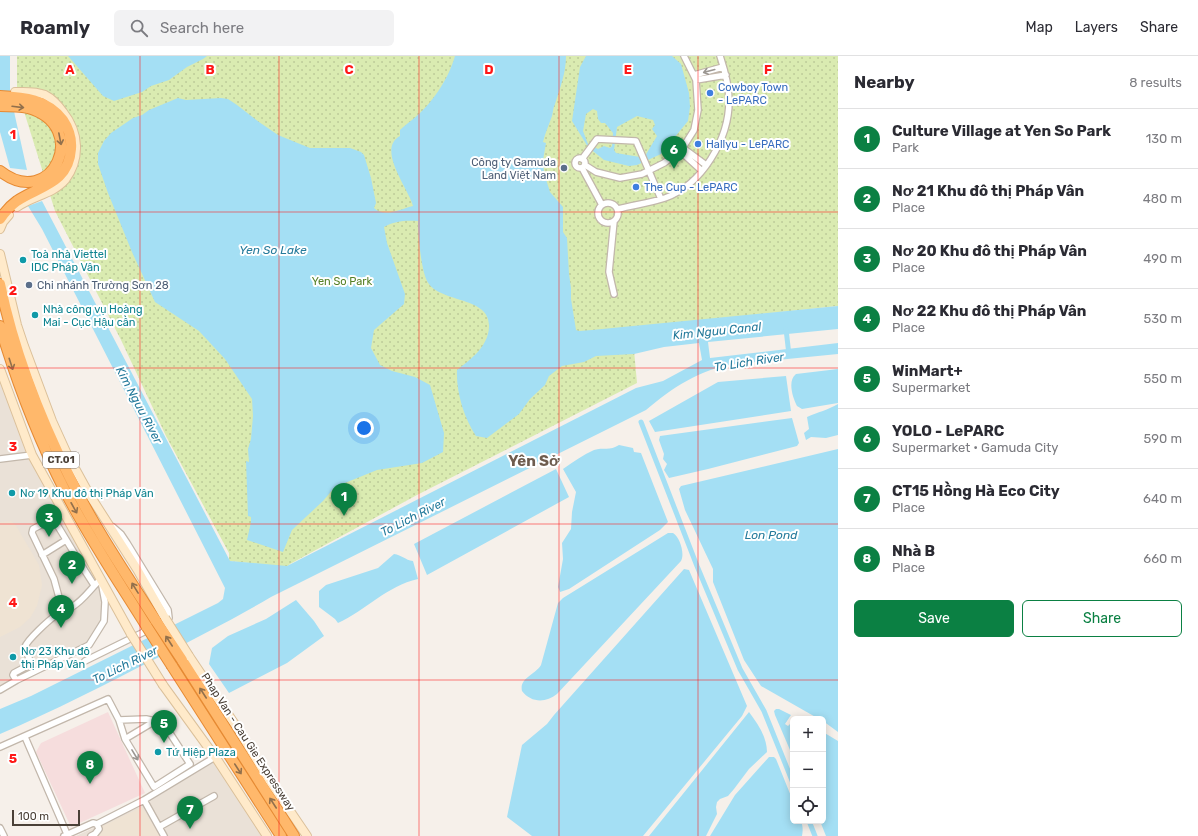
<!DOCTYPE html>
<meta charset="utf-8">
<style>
body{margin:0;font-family:Rubik,sans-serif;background:#f2f2f3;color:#2b2b33}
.controls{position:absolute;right:12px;bottom:12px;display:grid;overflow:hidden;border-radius:6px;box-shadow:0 2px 10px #0003}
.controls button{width:36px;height:36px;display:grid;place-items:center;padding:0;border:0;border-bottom:1px solid #e1e1e2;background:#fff;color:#2b2b33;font:20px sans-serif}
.scale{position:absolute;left:12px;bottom:10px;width:68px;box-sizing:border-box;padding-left:4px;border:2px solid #4a4037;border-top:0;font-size:11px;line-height:14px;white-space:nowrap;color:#4a4037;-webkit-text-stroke:3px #fff;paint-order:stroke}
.you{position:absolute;left:364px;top:372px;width:14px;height:14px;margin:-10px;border:3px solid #fff;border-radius:50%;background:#1a73e8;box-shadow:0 0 0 6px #1a73e833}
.badge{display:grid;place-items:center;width:26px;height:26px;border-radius:50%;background:#0b8043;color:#fff;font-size:13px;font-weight:700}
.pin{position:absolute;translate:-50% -33px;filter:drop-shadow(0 1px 2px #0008)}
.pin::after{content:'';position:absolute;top:21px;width:14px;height:12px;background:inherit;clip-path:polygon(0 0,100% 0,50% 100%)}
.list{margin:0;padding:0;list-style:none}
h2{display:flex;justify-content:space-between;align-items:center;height:52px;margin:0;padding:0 16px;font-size:17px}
h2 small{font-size:13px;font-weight:400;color:#7c7c81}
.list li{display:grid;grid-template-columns:26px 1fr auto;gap:12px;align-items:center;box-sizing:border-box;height:60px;padding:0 16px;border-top:1px solid #e1e1e2}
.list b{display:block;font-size:15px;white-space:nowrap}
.list p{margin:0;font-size:13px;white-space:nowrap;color:#7c7c81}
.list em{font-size:13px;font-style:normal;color:#7c7c81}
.actions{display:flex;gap:8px;padding:12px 16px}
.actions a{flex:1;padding:9px 0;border:1px solid #0b8043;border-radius:6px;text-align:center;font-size:14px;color:#0b8043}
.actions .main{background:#0b8043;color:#fff}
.icon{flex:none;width:22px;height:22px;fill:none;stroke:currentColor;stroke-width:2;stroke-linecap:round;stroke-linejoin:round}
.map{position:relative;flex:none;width:838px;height:780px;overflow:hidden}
header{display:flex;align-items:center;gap:24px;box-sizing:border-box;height:56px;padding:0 20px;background:#fff;border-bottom:1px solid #e1e1e2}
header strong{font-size:19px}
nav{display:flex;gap:22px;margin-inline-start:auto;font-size:14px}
.search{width:280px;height:36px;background:#f2f2f3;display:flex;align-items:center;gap:10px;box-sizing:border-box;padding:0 14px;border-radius:6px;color:#7c7c81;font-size:15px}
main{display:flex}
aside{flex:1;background:#fff}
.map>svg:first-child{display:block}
.residential{fill:#eae1d7}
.education{fill:#efe3d3}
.medical{fill:#f6dddd}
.grass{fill:url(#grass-dots)}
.water{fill:#a4dff4;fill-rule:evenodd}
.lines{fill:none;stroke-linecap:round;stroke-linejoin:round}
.canal{stroke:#a4dff4;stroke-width:5}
.street-casing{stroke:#c2b7ab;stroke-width:8}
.secondary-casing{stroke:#dbc09a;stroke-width:10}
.highway-casing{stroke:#e68a33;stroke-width:12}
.street{stroke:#fff;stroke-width:5.5}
.secondary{stroke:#ffeaca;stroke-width:8}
.highway{stroke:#ffb86b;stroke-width:10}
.secondary-bridge-casing{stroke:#dbc09a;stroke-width:10;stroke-linecap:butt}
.highway-bridge-casing{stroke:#e68a33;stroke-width:12;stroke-linecap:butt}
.secondary-bridge{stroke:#ffeaca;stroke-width:8}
.highway-bridge{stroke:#ffb86b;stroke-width:10}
.oneway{stroke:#9b9691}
.oneway2{stroke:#92704c}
.grid{fill:none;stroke:#ff1817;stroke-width:1;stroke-opacity:0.55}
.shop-dot{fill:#3f7fe0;stroke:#fff;stroke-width:1.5}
.service-dot{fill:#5c6f8a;stroke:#fff;stroke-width:1.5}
.culture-dot{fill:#0f9aa8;stroke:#fff;stroke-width:1.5}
.labels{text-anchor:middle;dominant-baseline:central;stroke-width:4;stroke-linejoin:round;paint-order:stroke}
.shield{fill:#fff;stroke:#807973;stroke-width:1}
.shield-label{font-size:10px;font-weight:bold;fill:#4a4037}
.shop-label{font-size:11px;fill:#366cbe;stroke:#fff;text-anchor:start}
.service-label{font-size:11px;fill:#4e5e75;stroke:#fff;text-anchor:end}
.culture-label{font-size:11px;fill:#0d838f;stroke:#fff;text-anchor:start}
.park-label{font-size:11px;fill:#568026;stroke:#fff}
.street-label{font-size:11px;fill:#4a4037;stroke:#fff}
.water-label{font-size:12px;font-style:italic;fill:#247a9b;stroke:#fff}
.district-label{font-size:15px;font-weight:bold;fill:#6e5c4e;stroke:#fff}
.grid-label{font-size:13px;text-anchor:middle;font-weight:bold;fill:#ff1817;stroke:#fff;stroke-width:4;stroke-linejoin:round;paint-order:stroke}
</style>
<header>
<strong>Roamly</strong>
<div class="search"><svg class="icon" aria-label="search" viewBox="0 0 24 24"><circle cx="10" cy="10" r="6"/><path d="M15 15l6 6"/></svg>Search here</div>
<nav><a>Map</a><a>Layers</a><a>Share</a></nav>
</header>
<main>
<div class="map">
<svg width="838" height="780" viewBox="0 0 838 780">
<defs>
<pattern id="grass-dots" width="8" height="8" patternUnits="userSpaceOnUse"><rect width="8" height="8" fill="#daebb1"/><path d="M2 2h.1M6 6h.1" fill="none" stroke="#bdcb99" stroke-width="1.8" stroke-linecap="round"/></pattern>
</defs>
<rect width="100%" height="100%" fill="#f6f0ea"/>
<path class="residential" d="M 0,319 L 26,397 L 0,401 Z
M 30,399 L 104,524 L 108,553 L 88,588 L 0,633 L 0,404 Z
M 213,705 L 217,707 L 265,780 L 76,780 L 146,748 Z"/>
<path class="education" d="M 11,465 L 15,468 L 39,509 L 42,529 L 37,550 L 30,562 L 20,571 L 0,581 L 0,466 Z
M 142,751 L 160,780 L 97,780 L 101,774 L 101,771 Z"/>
<path class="medical" d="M 108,656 L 145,737 L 71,771 L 36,696 L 41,687 Z"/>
<path class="grass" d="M 17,0 L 838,0 L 838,250 L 632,272 L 637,327 L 417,439 L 290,508 L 287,511 L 229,505 L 229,497 L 166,380 L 121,284 L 55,155 L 17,33 Z"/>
<path class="water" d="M 0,0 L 10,0 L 10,34 L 15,60 L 27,114 L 10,112 L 0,76 Z
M 68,0 L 207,0 L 203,3 L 187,11 L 169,24 L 151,30 L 142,36 L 114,45 L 103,40 Z
M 455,0 L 566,0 C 566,17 560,32 555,48 C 553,52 553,56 552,60 C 549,69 545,77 543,86 L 546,87 L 543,104 L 544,117 L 550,136 L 563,151 L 563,176 L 567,182 L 569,218 L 571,232 L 571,243 L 576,274 L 579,275 L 592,274 L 838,250 L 838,273 L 708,286 L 710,302 L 838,287 L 838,298 L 735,308 C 700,313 672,332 646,354 L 271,541 C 234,563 196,582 159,601 C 106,628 54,655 0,678 L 0,653 L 31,640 L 218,547 L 223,543 L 225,532 L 42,173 L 28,150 L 42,145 L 230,505 L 287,510 L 636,332 L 663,325 L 702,304 L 699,287 L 664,291 L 634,298 L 596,300 L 584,306 L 562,310 L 549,320 L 545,329 L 530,343 L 519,358 L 487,382 L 476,380 C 464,362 456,336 457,314 C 471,303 488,291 489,271 C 491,241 443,247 429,228 C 421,219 418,177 418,165 C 406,164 394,165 384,171 L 387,187 L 405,238 L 404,248 L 374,274 L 371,292 L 380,309 L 392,315 L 415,321 L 430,329 L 444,377 L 443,396 L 422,407 L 377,414 L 335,431 L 323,445 L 292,474 L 283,496 L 247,484 L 251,466 L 251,461 L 248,460 L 246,405 L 249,406 L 248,393 L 251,383 L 253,360 L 252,343 L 225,303 L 199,275 L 155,246 L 132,196 L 108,137 L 98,108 L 98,97 L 104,85 L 111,77 L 133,62 L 142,59 L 149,54 L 178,42 L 186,44 L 221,42 L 228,43 L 237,49 L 259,66 L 278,79 L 295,86 L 310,92 L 350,92 L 361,96 L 364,99 L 371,122 L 376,147 L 374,152 C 384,162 401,153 413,150 C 409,133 376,93 400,80 L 400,74 C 404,70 408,67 412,64 C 432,48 448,24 455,0 Z
M 586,0 L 672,0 L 681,8 L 689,37 L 690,51 L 688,65 L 661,98 L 637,109 L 629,110 L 604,104 L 588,91 L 572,65 L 580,11 ZM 593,53 L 597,55 L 598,63 L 601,67 L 605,67 L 613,77 L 612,90 L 610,92 L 604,90 L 598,93 L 588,88 L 583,75 L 586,58 ZM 637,60 L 653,64 L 655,69 L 652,73 L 657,80 L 645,100 L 640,101 L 616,97 L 614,94 L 617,71 Z
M 838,313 L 838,347 L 802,353 L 797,350 C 793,342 787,325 796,318 Z
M 786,320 L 791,355 L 655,376 L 649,365 L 718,326 Z
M 838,348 L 838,379 L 826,382 L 811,381 L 806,384 L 804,377 L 809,373 L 807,361 C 818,356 828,354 838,348 Z
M 792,362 L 799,387 L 797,390 L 708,413 L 669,422 L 664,414 L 667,408 L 663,403 L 664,398 L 659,384 L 660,380 Z
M 619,389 L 633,392 L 634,396 L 641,397 L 668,466 L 660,474 L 569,533 L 560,536 L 558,531 L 563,503 L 562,487 L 571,473 L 572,456 L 576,436 L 563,413 C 573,406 583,399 594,394 C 603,391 610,395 619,389 Z
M 838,393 L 838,676 L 823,665 L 823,663 L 819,663 L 761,630 L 744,604 L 713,526 L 713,513 L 685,454 L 679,433 L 681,430 Z
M 556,413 L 569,441 L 427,519 L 414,488 Z
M 668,477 L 673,477 C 680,481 685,498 681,505 L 557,638 C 546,647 531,647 522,635 C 519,622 535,619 541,609 L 558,547 L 563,542 Z
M 394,498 C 402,499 405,504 413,505 L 418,523 C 387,530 366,554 338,567 L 335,563 L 319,551 L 319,535 L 326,529 L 378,512 Z
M 684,513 L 689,514 L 747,650 L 742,660 L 643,780 L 532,780 L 507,761 L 522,689 L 547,668 L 554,659 Z
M 296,544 L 314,565 L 324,580 L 287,607 L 229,637 L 209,608 L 212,592 L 228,580 L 266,563 Z
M 776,653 L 779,653 L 791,659 L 785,668 L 788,670 L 793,665 L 793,701 L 775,659 L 774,655 Z
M 749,656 C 758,668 767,681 767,696 L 749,713 L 734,733 L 728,740 L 720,743 L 717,746 L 716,751 L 717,758 L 706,780 L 649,780 Z
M 823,676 L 838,685 L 838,780 L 826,780 L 820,765 L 823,765 Z
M 769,701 L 774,701 L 776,703 L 793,745 L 793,765 L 801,765 C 803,770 803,775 802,780 L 710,780 L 735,739 Z"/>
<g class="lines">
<path class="canal" d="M 786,273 L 789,299
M 641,366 L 697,510 L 740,613 L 764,655 L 793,727
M 809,765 L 815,780"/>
<g class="street-casing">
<path id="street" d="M 694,19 L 723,11
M 696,24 L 726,19
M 683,92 L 706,109
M 680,95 L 702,115
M575 107a5 5 0 1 1 10 0a5 5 0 1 1-10 0Z
M 582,103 L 597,83 L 636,85 L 661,143
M 585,109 L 596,116 L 620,122 L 642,118 L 664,107 L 682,93 L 694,74 L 698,54 L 696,24 L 684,0
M 582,112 L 602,149
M598 157a10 10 0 1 1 20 0a10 10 0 1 1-20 0Z
M 618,153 C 633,149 650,147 665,142 C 702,129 729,83 729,45 C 729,29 725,15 720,0
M 614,238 L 609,216 L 614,165
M 0,403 L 32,399
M 53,462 L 85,515 L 94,529
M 113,471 L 121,478 L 127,487 L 168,554 L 169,562 L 165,565
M 42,499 L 66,484
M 63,556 L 54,523 L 32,477 L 33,473 L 64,457
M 85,605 L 150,573
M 16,624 L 13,619 L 14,617 L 31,608 L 25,591 C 27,584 49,564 55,560 C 61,556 67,555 72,551 C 84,544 91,532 101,523
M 0,634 L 17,624 L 89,589 L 104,565 L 105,546 L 102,530
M 25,681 L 67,778
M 125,683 L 155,665
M 0,691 L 108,643 L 119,664 L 125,683 L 154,731 L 190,708 L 160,662 L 155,665 L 146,663 L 119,664
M 144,744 L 164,780
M 159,771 L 214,740
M 0,772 L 4,780
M 64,780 L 93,767 L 97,768 L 144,744 L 215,701
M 91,780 L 95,778 L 99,773 L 97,768"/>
</g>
<g class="secondary-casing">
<path id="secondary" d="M 15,36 C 25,36 35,35 45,39 C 53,43 58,49 63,56 C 79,76 81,103 65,124 C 53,138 32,140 17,151
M 0,173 L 3,166 L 9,159
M 0,198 L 17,269 L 24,290 L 52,365 L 67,398 L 89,438 L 137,513 L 165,562
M 0,313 L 32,399 L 131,578
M 189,600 L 236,670 L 269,724 L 307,780
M 163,629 L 218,705 L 267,780"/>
</g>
<g class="highway-casing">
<path id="highway" d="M 0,40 C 24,41 47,43 63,64 C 69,73 72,82 71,93 C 69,127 40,130 17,145 C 10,150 5,156 0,163
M 0,50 C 9,50 19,50 28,52 C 92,70 52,156 0,115
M 0,228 C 14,295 39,360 70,422 C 94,471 126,518 156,565
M 0,270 C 17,327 38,382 65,435 C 89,482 119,526 147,571
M 182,604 L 294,780
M 172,610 L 281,780"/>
</g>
<use href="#street" class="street"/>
<use href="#secondary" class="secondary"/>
<use href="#highway" class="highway"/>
<g class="secondary-bridge-casing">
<path id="secondary-bridge" d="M 165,562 L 189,600
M 131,578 L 163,629"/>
</g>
<g class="highway-bridge-casing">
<path id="highway-bridge" d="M 156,565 L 182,604
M 147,571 L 172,610"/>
</g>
<use href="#secondary-bridge" class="secondary-bridge"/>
<use href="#highway-bridge" class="highway-bridge"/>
</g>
<defs><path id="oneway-shaft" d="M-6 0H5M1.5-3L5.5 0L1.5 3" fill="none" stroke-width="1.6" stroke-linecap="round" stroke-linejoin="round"/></defs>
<g class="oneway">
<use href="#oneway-shaft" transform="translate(709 15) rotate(165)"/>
<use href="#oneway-shaft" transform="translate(135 699) rotate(59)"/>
</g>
<g class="oneway2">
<use href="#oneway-shaft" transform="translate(18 51) rotate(7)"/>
<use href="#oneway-shaft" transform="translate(60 83) rotate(79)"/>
<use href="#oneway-shaft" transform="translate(11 308) rotate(72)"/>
<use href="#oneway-shaft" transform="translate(74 452) rotate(61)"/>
<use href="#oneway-shaft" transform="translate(135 532) rotate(-122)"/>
<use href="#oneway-shaft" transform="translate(169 585) rotate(-123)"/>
<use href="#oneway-shaft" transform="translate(203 637) rotate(-123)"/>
<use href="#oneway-shaft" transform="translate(238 713) rotate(57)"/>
<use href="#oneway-shaft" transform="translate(273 747) rotate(-123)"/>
</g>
<path class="grid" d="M 140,0 L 140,780M 279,0 L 279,780M 419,0 L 419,780M 559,0 L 559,780M 698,0 L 698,780M 0,156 L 838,156M 0,312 L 838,312M 0,468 L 838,468M 0,624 L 838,624"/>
<g class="shop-dot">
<circle cx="710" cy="37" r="4"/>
<circle cx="698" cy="88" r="4"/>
<circle cx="636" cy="131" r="4"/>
</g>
<g class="service-dot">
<circle cx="564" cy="112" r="4"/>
<circle cx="29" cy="229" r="4"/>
</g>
<g class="culture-dot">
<circle cx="23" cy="204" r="4"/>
<circle cx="35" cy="259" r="4"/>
<circle cx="12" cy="437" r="4"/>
<circle cx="13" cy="601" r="4"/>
<circle cx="158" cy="696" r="4"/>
</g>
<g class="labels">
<rect class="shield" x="43" y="396" width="36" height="16" rx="3"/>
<g class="shield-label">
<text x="61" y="404">CT.01</text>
</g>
<g class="shop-label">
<text x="718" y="31">Cowboy Town<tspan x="718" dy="13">- LePARC</tspan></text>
<text x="706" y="88">Hallyu - LePARC</text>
<text x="644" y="131">The Cup - LePARC</text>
</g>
<g class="service-label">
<text x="556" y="106">Công ty Gamuda<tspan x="556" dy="13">Land Việt Nam</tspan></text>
<text x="37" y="229" text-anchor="start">Chi nhánh Trường Sơn 28</text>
</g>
<g class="culture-label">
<text x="31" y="198">Toà nhà Viettel<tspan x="31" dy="13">IDC Pháp Vân</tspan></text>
<text x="43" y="253">Nhà công vụ Hoàng<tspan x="43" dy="13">Mai - Cục Hậu cần</tspan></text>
<text x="20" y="437">Nơ 19 Khu đô thị Pháp Vân</text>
<text x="21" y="595">Nơ 23 Khu đô<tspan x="21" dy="13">thị Pháp Vân</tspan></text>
<text x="166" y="696">Tứ Hiệp Plaza</text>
</g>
<g class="park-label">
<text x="342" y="225">Yen So Park</text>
</g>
<g class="street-label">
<text transform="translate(248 686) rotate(57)">Phap Van - Cau Gie Expressway</text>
</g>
<g class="water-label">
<text x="273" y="194">Yen So Lake</text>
<text transform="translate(717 275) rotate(-6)">Kim Nguu Canal</text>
<text transform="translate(749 306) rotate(-9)">To Lich River</text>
<text transform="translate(139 349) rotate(62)">Kim Nguu River</text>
<text transform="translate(413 461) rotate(-27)">To Lich River</text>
<text x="771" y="479">Lon Pond</text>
<text transform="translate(125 609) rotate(-26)">To Lich River</text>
</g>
<g class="district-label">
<text x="534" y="405">Yên Sở</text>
</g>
</g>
<g class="grid-label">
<text x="70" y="18">A</text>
<text x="210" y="18">B</text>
<text x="349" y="18">C</text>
<text x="489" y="18">D</text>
<text x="628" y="18">E</text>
<text x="768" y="18">F</text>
<text x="13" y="83">1</text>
<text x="13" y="239">2</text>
<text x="13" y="395">3</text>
<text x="13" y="551">4</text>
<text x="13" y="707">5</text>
</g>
</svg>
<div class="controls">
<button>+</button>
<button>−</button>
<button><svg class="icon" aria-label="locate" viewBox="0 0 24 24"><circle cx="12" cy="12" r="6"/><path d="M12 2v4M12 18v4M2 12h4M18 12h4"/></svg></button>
</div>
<div class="scale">100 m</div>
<div class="you"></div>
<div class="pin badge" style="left:344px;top:460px">1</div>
<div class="pin badge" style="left:72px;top:528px">2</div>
<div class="pin badge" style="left:49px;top:481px">3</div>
<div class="pin badge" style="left:61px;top:572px">4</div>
<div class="pin badge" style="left:164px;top:687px">5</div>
<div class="pin badge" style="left:674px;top:113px">6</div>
<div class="pin badge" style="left:190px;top:773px">7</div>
<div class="pin badge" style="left:90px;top:728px">8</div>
</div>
<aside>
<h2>Nearby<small>8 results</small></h2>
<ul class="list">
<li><span class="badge">1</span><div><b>Culture Village at Yen So Park</b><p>Park</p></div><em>130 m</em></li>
<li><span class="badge">2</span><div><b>Nơ 21 Khu đô thị Pháp Vân</b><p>Place</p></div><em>480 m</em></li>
<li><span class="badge">3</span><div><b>Nơ 20 Khu đô thị Pháp Vân</b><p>Place</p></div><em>490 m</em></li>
<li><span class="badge">4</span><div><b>Nơ 22 Khu đô thị Pháp Vân</b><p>Place</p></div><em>530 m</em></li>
<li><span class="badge">5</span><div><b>WinMart+</b><p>Supermarket</p></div><em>550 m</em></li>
<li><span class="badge">6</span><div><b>YOLO - LePARC</b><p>Supermarket · Gamuda City</p></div><em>590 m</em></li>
<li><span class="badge">7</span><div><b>CT15 Hồng Hà Eco City</b><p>Place</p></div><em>640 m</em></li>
<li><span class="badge">8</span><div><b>Nhà B</b><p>Place</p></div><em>660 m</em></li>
</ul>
<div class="actions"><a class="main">Save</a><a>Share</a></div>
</aside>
</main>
